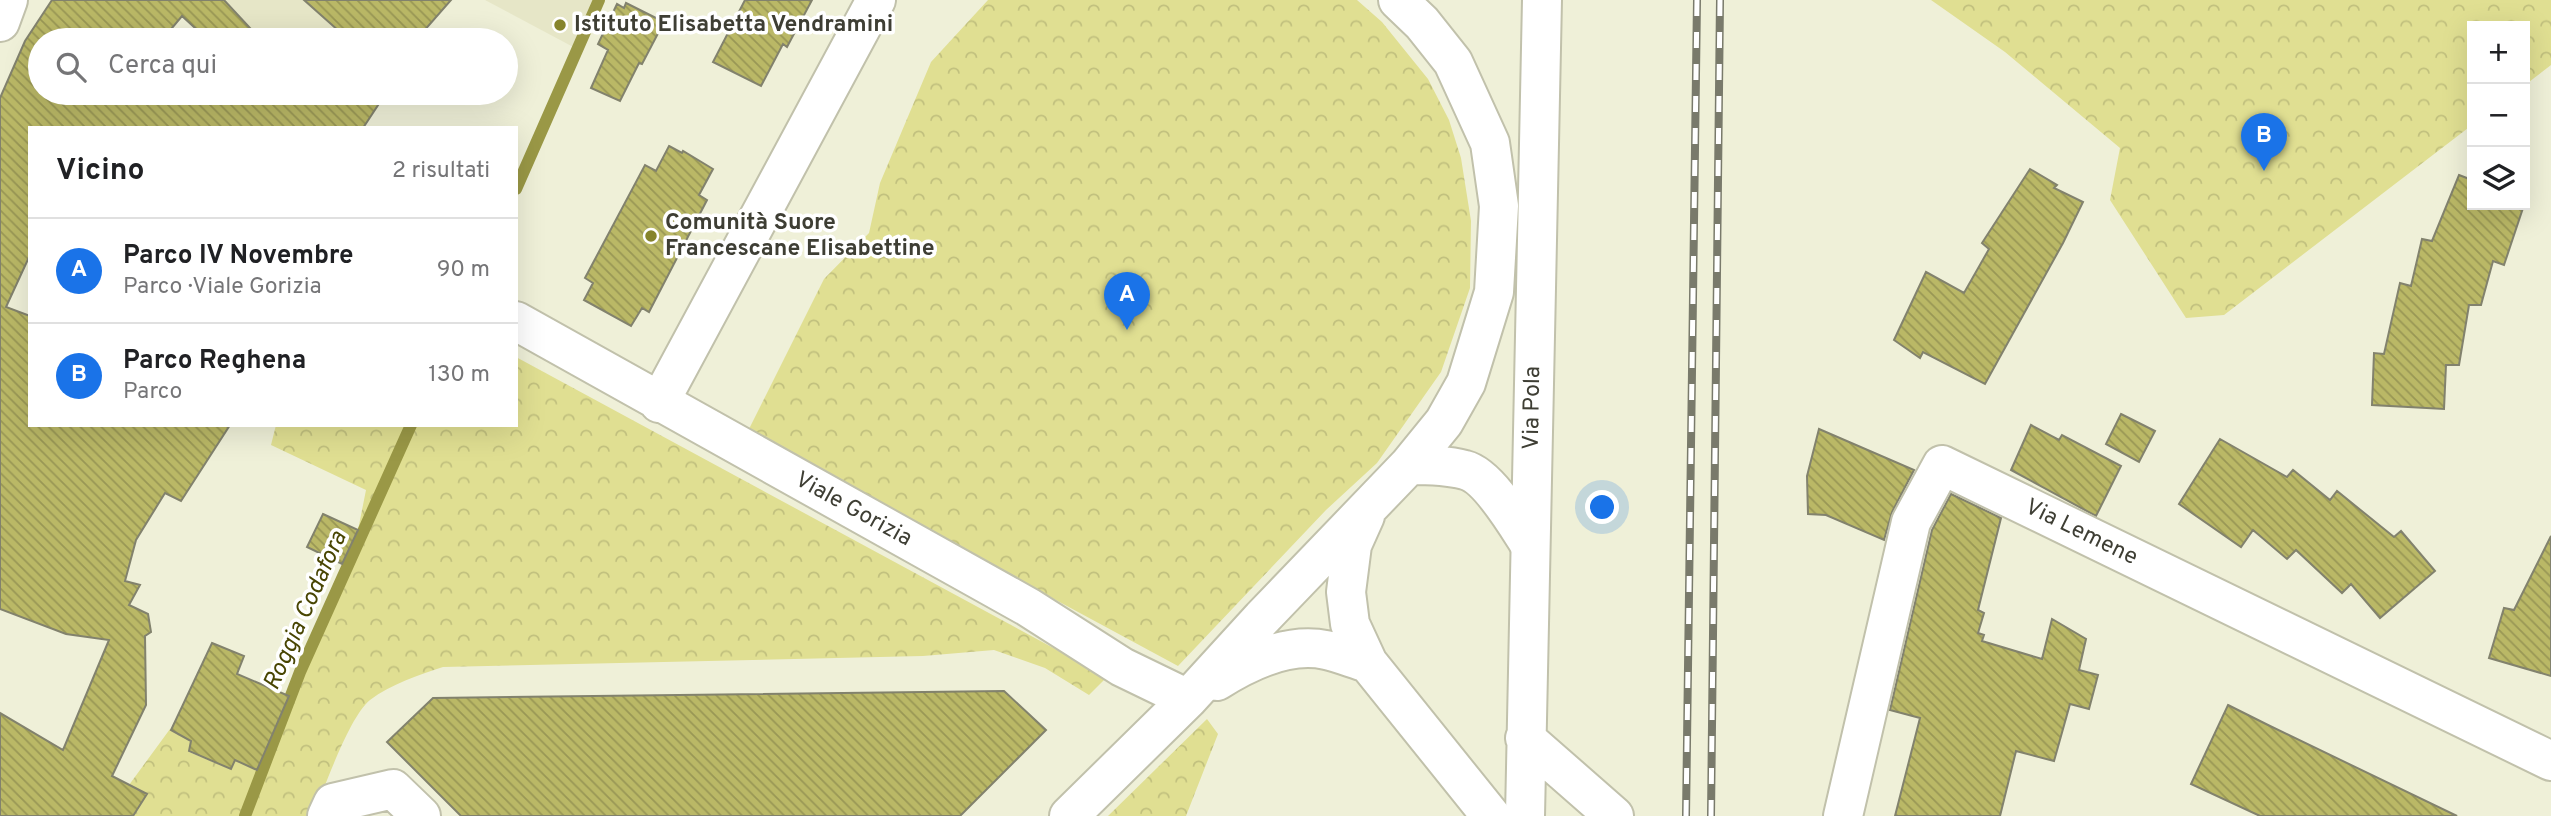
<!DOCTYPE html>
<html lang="it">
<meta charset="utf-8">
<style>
body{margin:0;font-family:Overpass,sans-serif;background:#f6f6f6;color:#202124}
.controls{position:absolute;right:21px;top:21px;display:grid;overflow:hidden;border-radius:0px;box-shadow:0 7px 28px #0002}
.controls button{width:63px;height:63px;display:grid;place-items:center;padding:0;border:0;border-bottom:2px solid #e0e0e0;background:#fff;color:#202124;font:35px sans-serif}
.you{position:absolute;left:1603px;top:508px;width:24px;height:24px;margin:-18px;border:5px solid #fff;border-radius:50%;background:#1a73e8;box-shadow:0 0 0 10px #1a73e833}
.badge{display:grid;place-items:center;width:46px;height:46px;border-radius:50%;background:#1a73e8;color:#fff;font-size:23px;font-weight:700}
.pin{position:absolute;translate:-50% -58px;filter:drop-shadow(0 2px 4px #0008)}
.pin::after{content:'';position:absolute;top:37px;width:24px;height:21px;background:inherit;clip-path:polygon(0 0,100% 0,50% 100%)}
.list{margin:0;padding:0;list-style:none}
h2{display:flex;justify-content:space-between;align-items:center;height:91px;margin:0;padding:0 28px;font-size:30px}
h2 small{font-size:23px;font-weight:400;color:#757577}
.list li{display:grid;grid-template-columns:46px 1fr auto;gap:21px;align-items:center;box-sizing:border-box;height:105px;padding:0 28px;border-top:2px solid #e0e0e0}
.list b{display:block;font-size:26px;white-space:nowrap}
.list p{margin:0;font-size:23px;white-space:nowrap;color:#757577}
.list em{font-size:23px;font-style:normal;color:#757577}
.icon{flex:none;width:38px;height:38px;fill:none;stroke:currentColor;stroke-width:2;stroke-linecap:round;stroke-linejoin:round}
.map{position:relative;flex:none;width:2551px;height:816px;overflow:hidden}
.search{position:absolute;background:#fff;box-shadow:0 7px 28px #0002;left:28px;top:28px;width:490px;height:77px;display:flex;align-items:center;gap:18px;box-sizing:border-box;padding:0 24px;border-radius:38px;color:#757577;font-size:26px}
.panel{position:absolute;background:#fff;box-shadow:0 7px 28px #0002;left:28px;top:126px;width:490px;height:301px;border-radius:0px}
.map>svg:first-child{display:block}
.built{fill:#e6e6c7}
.park{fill:url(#park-crowns)}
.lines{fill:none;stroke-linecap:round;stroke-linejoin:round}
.stream{stroke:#9a9846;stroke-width:12}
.building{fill:url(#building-back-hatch);stroke:#82826d;stroke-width:2}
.minor-casing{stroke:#c1c1ab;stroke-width:42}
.major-casing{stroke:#c1c1ab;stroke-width:42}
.minor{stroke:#fff;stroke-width:38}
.major{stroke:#fff;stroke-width:38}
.rail-casing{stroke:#797a6b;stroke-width:8}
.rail{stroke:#fff;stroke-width:5;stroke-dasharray:16;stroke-linecap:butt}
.poi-dot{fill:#86842c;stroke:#fff;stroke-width:2.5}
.labels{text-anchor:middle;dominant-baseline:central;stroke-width:7;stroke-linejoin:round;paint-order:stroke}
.poi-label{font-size:23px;font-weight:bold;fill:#3e3e34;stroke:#fff;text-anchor:start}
.street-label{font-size:23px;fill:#3e3e34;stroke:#fff}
.water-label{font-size:24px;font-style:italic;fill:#484502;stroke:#fff}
</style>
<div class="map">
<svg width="2551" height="816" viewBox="0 0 2551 816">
<defs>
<pattern id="park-crowns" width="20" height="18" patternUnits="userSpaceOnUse" patternTransform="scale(1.75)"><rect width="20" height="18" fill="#e0df92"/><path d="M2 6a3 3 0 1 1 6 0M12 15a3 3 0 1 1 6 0" fill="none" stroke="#c1c07e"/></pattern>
<pattern id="building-back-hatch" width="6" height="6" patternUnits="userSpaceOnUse" patternTransform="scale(1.75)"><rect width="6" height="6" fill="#bab866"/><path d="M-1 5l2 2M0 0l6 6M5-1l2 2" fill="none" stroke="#999755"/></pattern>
</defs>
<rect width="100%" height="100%" fill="#eff0d8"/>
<path class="built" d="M 224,0 L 304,0 L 337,30 L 328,40 L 261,40 Z
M 485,0 L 599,0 L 577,49 Z"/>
<path class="park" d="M 988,0 L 1357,0 L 1382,22 L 1428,79 L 1449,120 L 1461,158 L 1471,221 L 1470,288 L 1441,372 L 1377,463 L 1326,510 L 1178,666 L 950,543 L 749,429 L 824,279 L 869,233 L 880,183 L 931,62 Z
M 1931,0 L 2551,0 L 2551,65 L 2525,85 L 2525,26 L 2472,26 L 2472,125 L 2224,315 L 2186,318 L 2110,200 L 2120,148 L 2005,52 Z
M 516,357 L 1107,677 L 1089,695 L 1045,668 L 994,650 L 923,656 L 443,667 C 419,675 391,684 370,700 C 349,717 324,789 313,816 L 133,816 L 146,794 L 129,785 L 170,729 L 191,741 L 189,752 L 230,769 L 235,760 L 258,770 L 358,530 L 366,490 L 271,445 L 276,425 L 516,425 Z
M 1207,719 L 1218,734 L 1186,816 L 1108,816 Z"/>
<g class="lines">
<path class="stream" d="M 516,189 L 599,0
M 245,816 L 300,672 L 411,425"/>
</g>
<path class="building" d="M 52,0 L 224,0 L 261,40 L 208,40 L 182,16 L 162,40 L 40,40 L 40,93 L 379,93 L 384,96 L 363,128 L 30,128 L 30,255 L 6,307 L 30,316 L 30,425 L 230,425 L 181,501 L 165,493 L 136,540 L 125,581 L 140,585 L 129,605 L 148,614 L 151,632 L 145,636 L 146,705 L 112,776 L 147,794 L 133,816 L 0,816 L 0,713 L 63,750 L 109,640 L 66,634 L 0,609 L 0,98 L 25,41 Z
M 304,0 L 451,0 L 416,40 L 349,40 Z
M 745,0 L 812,0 L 787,47 L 783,44 L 761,86 L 713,62 Z
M 626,3 L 664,22 L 642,64 L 639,63 L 620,101 L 591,88 L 608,50 L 598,44 L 617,4 L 624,8 Z
M 669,146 L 682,153 L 683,151 L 713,169 L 699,195 L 707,200 L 649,312 L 642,308 L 631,326 L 584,300 L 593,283 L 585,278 L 645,165 L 656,171 Z
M 2030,169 L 2057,185 L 2054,188 L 2083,202 L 2063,243 L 1985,384 L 1923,352 L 1920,358 L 1894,340 L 1926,272 L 1964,293 L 1989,249 L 1982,243 Z
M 2459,175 L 2472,180 L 2472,205 L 2524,205 L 2504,265 L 2493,261 L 2481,305 L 2469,305 L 2459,365 L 2446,365 L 2444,409 L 2372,405 L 2374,353 L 2384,354 L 2400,283 L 2411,286 L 2422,239 L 2432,241 Z
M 2121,414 L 2155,431 L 2139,462 L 2106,444 Z
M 2031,425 L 2059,440 L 2062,435 L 2121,466 L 2096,516 L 2011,470 Z
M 1819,429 L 1914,470 L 1892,512 L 1884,540 L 1826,515 L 1808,514 L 1807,476 Z
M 2220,439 L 2287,477 L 2293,470 L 2330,500 L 2337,491 L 2394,537 L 2401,531 L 2435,571 L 2380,618 L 2351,584 L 2342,593 L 2296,550 L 2287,559 L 2253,530 L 2241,547 L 2179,504 Z
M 1951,494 L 2001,518 L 1978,610 L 1984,613 L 1978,633 L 1984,635 L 1982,641 L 2042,659 L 2052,619 L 2086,639 L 2079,670 L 2098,675 L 2089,709 L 2070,704 L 2054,761 L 2016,751 L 2000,816 L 1895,816 L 1920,718 L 1890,710 L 1932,530 Z
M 323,514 L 358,530 L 342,564 L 307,547 Z
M 2551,536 L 2551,676 L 2489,658 L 2504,608 L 2514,610 Z
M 212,643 L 244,656 L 237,674 L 289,696 L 257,770 L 235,760 L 231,769 L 189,751 L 191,741 L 171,730 Z
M 1004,691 L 1046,730 L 960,816 L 461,816 L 387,742 L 433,698 Z
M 2228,705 L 2268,725 L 2457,816 L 2260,816 L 2191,784 Z"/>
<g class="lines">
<g class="minor-casing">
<path id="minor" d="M 0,22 L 8,0
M 516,321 L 1028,607 L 1122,667 L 1188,699
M 659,403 L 876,0
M 1409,465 C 1427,465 1447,465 1465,470 C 1489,476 1517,525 1530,545
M 1365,516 L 1352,545 L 1346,592 L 1350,624 L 1368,663 L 1491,816
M 1217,681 C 1247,662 1289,642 1326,650 C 1340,653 1354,659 1368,663
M 327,816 L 333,803 L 393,789 L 421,816
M 1069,816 L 1188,699 L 1262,618 L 1409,465 L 1444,422 L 1466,383 L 1494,292 L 1499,206 L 1490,143 L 1453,62 L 1422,23 L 1398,0
M 1843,816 L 1911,522 L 1942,465 L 2551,761"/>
</g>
<g class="major-casing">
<path id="major" d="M 1525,738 L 1614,816
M 1525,816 L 1542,0"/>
</g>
<use href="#minor" class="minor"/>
<use href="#major" class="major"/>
<g class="rail-casing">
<path id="rail" d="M 1686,816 L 1697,0
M 1711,816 L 1720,0"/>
</g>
<use href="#rail" class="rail"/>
</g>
<g class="poi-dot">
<circle cx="560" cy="25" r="7"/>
<circle cx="651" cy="236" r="7"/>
</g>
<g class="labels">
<g class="poi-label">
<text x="574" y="25">Istituto Elisabetta Vendramini</text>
<text x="665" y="223">Comunità Suore<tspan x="665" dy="26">Francescane Elisabettine</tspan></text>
</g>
<g class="street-label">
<text transform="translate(1533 408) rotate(-89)">Via Pola</text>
<text transform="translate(853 510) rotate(29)">Viale Gorizia</text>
<text transform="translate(2081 533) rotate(26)">Via Lemene</text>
</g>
<g class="water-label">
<text transform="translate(306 611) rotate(-66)">Roggia Codafora</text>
</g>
</g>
</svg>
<div class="controls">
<button>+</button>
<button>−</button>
<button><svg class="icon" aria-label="layers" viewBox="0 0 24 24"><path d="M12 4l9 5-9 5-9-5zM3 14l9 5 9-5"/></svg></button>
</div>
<div class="you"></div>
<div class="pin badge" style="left:1127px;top:330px">A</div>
<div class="pin badge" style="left:2264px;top:171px">B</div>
<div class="search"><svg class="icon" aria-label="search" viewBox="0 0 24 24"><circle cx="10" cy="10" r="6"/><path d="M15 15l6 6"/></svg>Cerca qui</div>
<section class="panel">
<h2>Vicino<small>2 risultati</small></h2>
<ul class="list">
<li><span class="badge">A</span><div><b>Parco IV Novembre</b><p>Parco · Viale Gorizia</p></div><em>90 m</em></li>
<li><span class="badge">B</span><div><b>Parco Reghena</b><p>Parco</p></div><em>130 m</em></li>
</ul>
</section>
</div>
